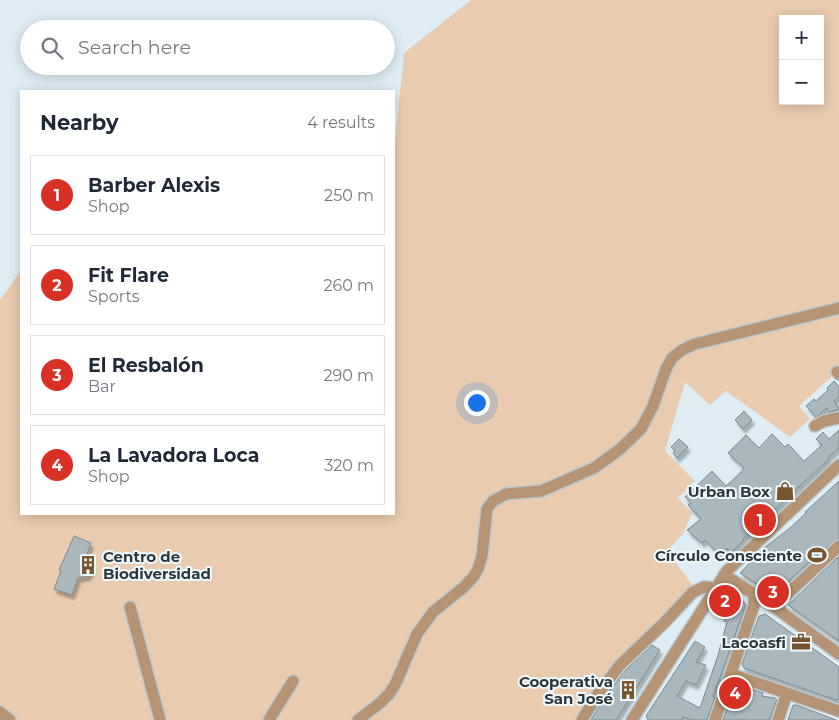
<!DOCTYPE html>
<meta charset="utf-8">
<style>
body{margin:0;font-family:Montserrat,sans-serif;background:#f2f2f3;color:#1f2937}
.controls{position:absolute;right:15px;top:15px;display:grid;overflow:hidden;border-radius:0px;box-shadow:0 2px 12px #0003}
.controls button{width:45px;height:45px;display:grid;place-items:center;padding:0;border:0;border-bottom:1px solid #e0e1e3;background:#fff;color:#1f2937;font:25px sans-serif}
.you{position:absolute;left:476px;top:402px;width:18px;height:18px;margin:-12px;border:4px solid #fff;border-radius:50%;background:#1a73e8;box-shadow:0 0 0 8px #1a73e833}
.badge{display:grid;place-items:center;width:32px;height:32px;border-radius:50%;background:#d93025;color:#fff;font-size:16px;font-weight:700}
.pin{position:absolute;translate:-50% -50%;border:2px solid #fff;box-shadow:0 1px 5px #0006}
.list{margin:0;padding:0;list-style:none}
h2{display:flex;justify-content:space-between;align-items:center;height:65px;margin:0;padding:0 20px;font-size:21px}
h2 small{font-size:16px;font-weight:400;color:#747a83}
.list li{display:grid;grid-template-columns:32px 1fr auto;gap:15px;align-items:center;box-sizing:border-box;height:80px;margin:0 10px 10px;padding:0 10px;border:1px solid #e0e1e3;border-radius:0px}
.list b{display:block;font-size:19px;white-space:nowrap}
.list p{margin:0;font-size:16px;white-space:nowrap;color:#747a83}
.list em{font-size:16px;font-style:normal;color:#747a83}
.icon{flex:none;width:28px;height:28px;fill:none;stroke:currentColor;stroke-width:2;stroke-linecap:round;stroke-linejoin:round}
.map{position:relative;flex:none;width:839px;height:720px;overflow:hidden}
.search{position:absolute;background:#fff;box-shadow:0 2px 12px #0003;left:20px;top:20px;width:375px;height:55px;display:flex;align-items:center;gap:12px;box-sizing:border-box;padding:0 18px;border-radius:28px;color:#747a83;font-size:19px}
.panel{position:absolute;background:#fff;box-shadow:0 2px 12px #0003;left:20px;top:90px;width:375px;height:425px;border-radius:0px}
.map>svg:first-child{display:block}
.green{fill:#e9ccb0;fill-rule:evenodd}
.building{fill:#aab8be;stroke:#7d8c91;filter:url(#shadow)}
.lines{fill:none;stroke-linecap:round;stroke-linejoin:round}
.minor-casing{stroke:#bac8ce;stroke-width:14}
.minor{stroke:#b49474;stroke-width:11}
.labels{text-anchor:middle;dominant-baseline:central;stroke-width:4;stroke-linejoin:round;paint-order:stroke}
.poi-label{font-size:15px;font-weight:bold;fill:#303639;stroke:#edfaff;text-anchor:end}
</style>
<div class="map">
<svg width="839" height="720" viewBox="0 0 839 720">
<defs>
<filter id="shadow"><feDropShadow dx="2.5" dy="4.5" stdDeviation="1" flood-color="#0004"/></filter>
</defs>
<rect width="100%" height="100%" fill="#ddedf3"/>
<path class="green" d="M 471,0 L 839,0 L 839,370 L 799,406 L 810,419 L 790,437 L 726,391 L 710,405 L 685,382 L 665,451 L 695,481 L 678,498 L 692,513 L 683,534 L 667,551 L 692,584 L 660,619 L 634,643 L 612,669 L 577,720 L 0,720 L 0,300 L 21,270 L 21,514 L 394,514 L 394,153 L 404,53 ZM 783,19 L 820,19 L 820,101 L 783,101 Z"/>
<path class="building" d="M 834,381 L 839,387 L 839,397 L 834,401 L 839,409 L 830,412 L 827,408 L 816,417 L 806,406 L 814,399 L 816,401 L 828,390 L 827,388 Z
M 744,411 L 752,420 L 743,429 L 735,420 Z
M 839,430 L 839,448 L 828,457 L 829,459 L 743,539 L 744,540 L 731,553 L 727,548 L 720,555 L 705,540 L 702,543 L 687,530 L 701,519 L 688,505 L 691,503 L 685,497 L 712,471 L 726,486 L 739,474 L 744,468 L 728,453 L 746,435 L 759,448 L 772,434 L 785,447 L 788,444 L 804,461 L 822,445 L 816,439 L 823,432 L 829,439 Z
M 679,439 L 688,447 L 677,458 L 673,453 L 675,451 L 671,447 Z
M 839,481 L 839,538 L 813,558 L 774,595 L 740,573 L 765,547 L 790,528 L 806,513 L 805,512 Z
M 74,536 L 91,543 L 85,560 L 91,564 L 92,570 L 88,576 L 78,578 L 72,595 L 54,589 L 61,571 L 59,570 Z
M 839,556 L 839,641 L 788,605 Z
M 727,590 L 736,594 L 734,596 L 742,600 L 746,604 L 713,697 L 715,697 L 707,720 L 693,720 L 683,717 L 682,720 L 648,720 L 646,716 L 695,641 L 705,647 L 696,662 L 706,665 L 696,685 L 686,681 L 677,696 L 700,708 L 718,655 L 727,622 L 724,621 L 726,617 L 714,610 Z
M 765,614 L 839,667 L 839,698 L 836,700 L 744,668 L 742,664 L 759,616 Z
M 652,645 L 660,650 L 616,720 L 591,720 L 606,695 L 626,670 Z
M 737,684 L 763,693 L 762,696 L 775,698 L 777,700 L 769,720 L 723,720 L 735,686 Z
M 793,705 L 797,705 L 836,720 L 788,720 Z"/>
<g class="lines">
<g class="minor-casing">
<path id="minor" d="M 837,372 L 839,374
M 815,426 L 824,421 L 839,418
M 724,575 L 773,606 L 839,654
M 130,607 L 160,720
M 780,611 L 779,604 L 783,598 L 839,546
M 731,674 L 839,711
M 0,712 L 10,720
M 269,720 L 293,681
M 358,720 L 380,703 L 389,694 L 395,685 L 417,634 L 433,612 L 464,587 L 474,576 L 478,569 L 482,556 L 487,509 L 493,501 L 506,494 L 541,491 L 594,468 L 619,450 L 641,429 L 653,406 L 666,369 L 672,358 L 682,350 L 695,344 L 839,308
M 582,720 L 600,691 L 620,665 L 665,622 L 693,592 L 704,587 L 716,588
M 632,720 L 727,571 L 839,465
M 715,720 L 754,605 L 754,595
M 778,720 L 787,693"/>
</g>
<use href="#minor" class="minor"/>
</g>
<defs>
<g id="shop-bare" transform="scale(1.5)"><path d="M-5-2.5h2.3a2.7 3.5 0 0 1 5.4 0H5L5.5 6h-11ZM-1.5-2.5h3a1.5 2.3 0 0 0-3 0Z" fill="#79552e" stroke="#edfaff" stroke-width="2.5" paint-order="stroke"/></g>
<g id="stadium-bare" transform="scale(1.5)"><path d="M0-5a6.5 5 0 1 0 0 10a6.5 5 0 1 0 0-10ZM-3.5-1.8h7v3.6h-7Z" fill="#79552e" stroke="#edfaff" stroke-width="2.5" paint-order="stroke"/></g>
<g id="building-bare" transform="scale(1.5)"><path d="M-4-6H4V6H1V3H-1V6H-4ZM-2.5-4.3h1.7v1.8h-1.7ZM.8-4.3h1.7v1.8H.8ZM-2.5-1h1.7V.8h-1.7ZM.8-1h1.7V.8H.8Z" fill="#79552e" stroke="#edfaff" stroke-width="2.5" paint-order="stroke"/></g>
<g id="office-bare" transform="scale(1.5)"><path d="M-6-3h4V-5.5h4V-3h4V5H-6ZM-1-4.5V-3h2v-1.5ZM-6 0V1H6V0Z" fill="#79552e" stroke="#edfaff" stroke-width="2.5" paint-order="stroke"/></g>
</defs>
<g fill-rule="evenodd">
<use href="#shop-bare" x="785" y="491"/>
<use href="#stadium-bare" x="817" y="555"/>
<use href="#building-bare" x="88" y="565"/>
<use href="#office-bare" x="801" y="642"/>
<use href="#building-bare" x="628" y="690"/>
</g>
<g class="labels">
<g class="poi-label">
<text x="770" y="491">Urban Box</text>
<text x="802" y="555">Círculo Consciente</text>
<text x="103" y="556" text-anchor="start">Centro de<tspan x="103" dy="17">Biodiversidad</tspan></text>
<text x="786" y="642">Lacoasfi</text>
<text x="613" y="681">Cooperativa<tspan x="613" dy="17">San José</tspan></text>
</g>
</g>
</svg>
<div class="controls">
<button>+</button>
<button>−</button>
</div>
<div class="you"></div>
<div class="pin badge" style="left:760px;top:520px">1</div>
<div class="pin badge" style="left:725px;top:601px">2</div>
<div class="pin badge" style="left:773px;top:592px">3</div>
<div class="pin badge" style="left:735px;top:693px">4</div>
<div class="search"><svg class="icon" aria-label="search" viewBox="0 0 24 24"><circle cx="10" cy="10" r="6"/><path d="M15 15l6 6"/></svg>Search here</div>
<section class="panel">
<h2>Nearby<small>4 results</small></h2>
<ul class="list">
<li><span class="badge">1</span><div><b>Barber Alexis</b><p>Shop</p></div><em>250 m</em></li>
<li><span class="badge">2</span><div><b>Fit Flare</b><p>Sports</p></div><em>260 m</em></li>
<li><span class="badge">3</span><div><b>El Resbalón</b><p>Bar</p></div><em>290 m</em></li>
<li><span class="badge">4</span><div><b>La Lavadora Loca</b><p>Shop</p></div><em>320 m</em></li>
</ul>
</section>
</div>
